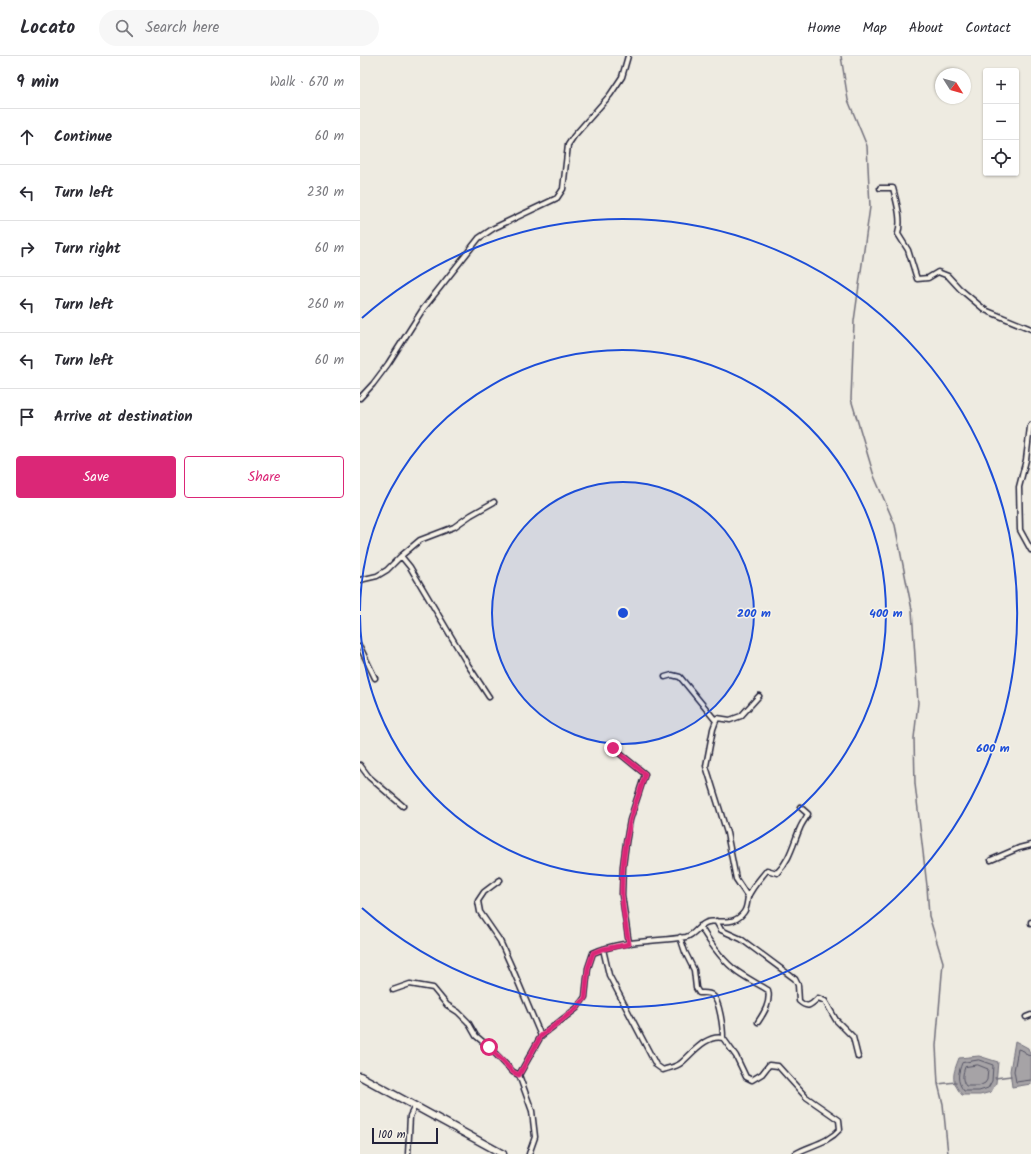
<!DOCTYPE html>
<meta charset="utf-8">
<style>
body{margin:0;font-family:Kalam,sans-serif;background:#f7f7f7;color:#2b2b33}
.controls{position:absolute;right:12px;top:12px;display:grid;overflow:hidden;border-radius:4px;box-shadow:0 1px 3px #0004}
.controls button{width:36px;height:36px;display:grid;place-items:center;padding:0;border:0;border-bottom:1px solid #e1e1e2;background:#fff;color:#2b2b33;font:20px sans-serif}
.compass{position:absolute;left:575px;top:12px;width:36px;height:36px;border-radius:50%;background:#fff;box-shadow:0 1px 3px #0004;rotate:127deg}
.scale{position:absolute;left:12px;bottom:10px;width:66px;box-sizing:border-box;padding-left:4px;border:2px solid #22223b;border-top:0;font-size:11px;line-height:14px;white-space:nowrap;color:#22223b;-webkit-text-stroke:3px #f7f3e8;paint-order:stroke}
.stop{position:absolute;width:12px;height:12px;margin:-9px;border:3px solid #db2777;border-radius:50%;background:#fff}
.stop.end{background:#db2777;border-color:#fff;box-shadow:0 1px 4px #0008}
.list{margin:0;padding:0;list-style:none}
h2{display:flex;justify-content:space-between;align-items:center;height:52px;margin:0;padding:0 16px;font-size:17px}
h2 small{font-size:13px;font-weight:400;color:#7c7c81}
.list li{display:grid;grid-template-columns:26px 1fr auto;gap:12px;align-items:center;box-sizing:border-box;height:56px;padding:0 16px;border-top:1px solid #e1e1e2}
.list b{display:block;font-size:15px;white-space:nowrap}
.list em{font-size:13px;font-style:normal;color:#7c7c81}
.actions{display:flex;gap:8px;padding:12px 16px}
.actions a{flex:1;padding:9px 0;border:1px solid #db2777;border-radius:4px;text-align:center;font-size:14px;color:#db2777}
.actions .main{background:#db2777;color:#fff}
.icon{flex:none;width:22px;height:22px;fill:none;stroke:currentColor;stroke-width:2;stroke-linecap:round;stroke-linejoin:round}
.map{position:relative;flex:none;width:671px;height:1098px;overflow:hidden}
header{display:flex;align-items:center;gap:24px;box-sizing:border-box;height:56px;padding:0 20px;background:#fff;border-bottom:1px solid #e1e1e2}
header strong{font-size:19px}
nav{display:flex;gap:22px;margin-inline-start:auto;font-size:14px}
.search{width:280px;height:36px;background:#f7f7f7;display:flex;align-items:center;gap:10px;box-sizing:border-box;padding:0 14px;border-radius:22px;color:#7c7c81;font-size:15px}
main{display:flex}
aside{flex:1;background:#fff}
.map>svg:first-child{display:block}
.water{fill:#a6a3a6;stroke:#716f7b}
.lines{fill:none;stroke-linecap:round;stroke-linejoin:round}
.shore{stroke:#575666;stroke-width:1}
.stream{stroke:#716f7b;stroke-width:1.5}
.street-casing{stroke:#22223b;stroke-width:7}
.secondary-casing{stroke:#22223b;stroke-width:9}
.street{stroke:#f7f3e8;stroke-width:4}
.secondary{stroke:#f7f3e8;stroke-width:6}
.route{stroke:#db2777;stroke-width:5}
.ring{fill:none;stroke:#1d4ed8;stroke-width:2}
.centre{fill:#1d4ed8;stroke:#f7f3e8;stroke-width:2}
.ring-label{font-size:12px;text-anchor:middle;font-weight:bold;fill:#1d4ed8;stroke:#f7f3e8;stroke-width:3;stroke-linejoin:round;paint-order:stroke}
</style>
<header>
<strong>Locato</strong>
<div class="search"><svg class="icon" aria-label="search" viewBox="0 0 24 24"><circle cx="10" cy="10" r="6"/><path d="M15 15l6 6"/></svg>Search here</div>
<nav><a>Home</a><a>Map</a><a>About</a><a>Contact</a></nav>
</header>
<main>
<aside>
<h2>9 min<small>Walk · 670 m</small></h2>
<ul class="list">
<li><svg class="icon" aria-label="ahead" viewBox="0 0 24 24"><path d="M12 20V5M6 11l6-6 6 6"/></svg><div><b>Continue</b></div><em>60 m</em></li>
<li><svg class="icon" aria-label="left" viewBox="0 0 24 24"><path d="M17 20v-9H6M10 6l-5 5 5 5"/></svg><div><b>Turn left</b></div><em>230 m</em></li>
<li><svg class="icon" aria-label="right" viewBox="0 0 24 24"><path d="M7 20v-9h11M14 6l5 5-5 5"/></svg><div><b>Turn right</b></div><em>60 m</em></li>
<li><svg class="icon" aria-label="left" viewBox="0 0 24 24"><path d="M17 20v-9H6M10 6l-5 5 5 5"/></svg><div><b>Turn left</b></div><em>260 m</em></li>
<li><svg class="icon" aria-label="left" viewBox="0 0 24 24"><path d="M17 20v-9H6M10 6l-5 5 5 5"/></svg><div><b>Turn left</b></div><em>60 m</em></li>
<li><svg class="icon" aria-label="arrive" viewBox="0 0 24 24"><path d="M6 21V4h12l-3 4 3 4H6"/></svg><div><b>Arrive at destination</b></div></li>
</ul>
<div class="actions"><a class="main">Save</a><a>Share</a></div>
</aside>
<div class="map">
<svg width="671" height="1098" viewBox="0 0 671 1098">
<rect width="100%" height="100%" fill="#eeebe1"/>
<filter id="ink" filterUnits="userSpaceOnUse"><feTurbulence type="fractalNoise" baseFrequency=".025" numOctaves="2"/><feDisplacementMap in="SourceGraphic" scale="8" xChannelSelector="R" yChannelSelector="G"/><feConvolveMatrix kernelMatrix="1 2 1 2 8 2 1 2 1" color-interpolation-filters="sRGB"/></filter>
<g filter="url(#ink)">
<path class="water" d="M 655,985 L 668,992 L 671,1000 L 671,1028 L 652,1031 L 650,1015 Z
M 619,1000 L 638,1006 L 636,1027 L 631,1036 L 620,1039 L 602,1039 C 590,1024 593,1018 599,1002 Z"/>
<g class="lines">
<path class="shore" d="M 671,1000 L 667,999 L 664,995 L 658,993 L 654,1015 L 656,1026 L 671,1024
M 619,1004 L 633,1009 L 632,1025 L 628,1032 L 619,1035 L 604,1035 C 596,1025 598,1017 602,1007 Z
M 618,1009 L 628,1013 L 627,1024 L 625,1027 L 619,1030 L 606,1030 C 601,1024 603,1017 605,1011 Z"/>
<path class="stream" d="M 481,0 L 488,44 L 507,90 L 510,151 L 494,265 L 491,343 L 514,420 L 535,469 L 552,554 L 558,647 L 554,682 L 555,728 L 567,830 L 569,860 L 583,906 L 576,990 L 578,1028 L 583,1048 L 588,1098
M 635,1022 L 651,1020
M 578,1028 L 596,1026"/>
<g class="street-casing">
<path id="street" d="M 520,132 L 533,132 C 537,148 542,163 538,178 L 548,194 L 557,223 L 568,222 L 578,216 L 588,220 L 600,233 L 625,254 L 671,273
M 0,342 L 13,328 L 28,308 L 63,253 L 119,182 L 134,172 L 197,142 L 203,133 L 208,89 L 214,80 L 250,39 L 262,21 L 268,0
M 671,369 L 670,371 L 666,404 L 659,431 L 660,474 L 671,494
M 41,500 L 50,511 L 108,609 L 129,641
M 0,524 L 17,520 L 27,514 L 41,500 L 60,484 L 94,471 L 111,459 L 134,446
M 0,591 L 15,622
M 305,621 L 312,619 L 320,621 L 356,665
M 253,692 L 285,718 L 270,764 L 266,787 L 263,810 L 262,839 L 269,888
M 0,709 L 9,721 L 43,750
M 631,804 L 659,792 L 671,789
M 140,824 L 124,836 L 118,845 L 120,856 L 140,885 L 153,914 L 181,980
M 388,841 L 376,823 L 367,777 L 346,710 L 353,673 L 357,662 L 370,664 L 381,660 L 399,640
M 356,865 L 361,874 L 381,883 L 435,923 L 438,929 L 439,945 C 448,953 451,949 458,942 L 465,945 L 476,964 L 493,981 L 498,1001
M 671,866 L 671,867
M 340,870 C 350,887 362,905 378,916 C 388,923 398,928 408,934 C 411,946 404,957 398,966
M 320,881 L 325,896 L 334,914 L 336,932 L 339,937 C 343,937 349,936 352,939 C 360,944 363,973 363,982
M 243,893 L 249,919 L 296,1009 L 303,1014 C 308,1012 316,1011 321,1007 C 332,998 346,978 363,982 L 376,1000 L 386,1021 L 392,1024 L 402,1018 L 409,1009 L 418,1010 L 446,1041 L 479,1064 L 480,1073 C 467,1088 450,1089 435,1098
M 33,934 L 50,928 L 73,932 L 87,949 L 98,956 L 108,966 L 116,980 L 129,991 L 153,1016 L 159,1019
M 666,961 L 671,959
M 48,1098 L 50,1060 L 55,1050
M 169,1098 L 175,1081 L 172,1055 L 159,1019 L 181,980 L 217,952 L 225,941 L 228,912 L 233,897 C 262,884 295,886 326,881 C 335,879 339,868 348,866 C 362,863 373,871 384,856 C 387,852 387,846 388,841 C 392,831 401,822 407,814 L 417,817 C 430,804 433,788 440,772 C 442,767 446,762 448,758 L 440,751"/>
</g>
<g class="secondary-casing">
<path id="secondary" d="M 0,1020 L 143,1098"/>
</g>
<use href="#street" class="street"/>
<use href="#secondary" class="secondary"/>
</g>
</g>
<g class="lines" filter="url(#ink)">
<path class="route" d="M 129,991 L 153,1016 L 159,1019 L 181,980 L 217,952 L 225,942 L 228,912 L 233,897 L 243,893 L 269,888 C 266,872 263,855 262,839 C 261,815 265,789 270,765 C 274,749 281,734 285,718 L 253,692"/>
</g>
<circle cx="263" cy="557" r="131" fill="#1d4ed8" fill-opacity=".12"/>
<g class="ring">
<circle cx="263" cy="557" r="131"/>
<path d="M0 555A263 263 0 1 1 0 559"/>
<path d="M2 262A394 394 0 1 1 2 852"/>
</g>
<circle cx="263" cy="557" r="6" class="centre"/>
<g class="ring-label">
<text x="394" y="561">200 m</text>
<text x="526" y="561">400 m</text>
<text x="633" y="696">600 m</text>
</g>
</svg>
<div class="controls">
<button>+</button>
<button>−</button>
<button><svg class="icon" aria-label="locate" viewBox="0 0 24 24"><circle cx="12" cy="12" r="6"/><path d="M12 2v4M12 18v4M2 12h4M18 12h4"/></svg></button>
</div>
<svg class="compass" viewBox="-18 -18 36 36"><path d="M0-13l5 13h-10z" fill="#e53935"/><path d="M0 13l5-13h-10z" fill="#7c7c81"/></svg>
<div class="scale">100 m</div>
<div class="stop" style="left:129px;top:991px"></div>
<div class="stop end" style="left:253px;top:692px"></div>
</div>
</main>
